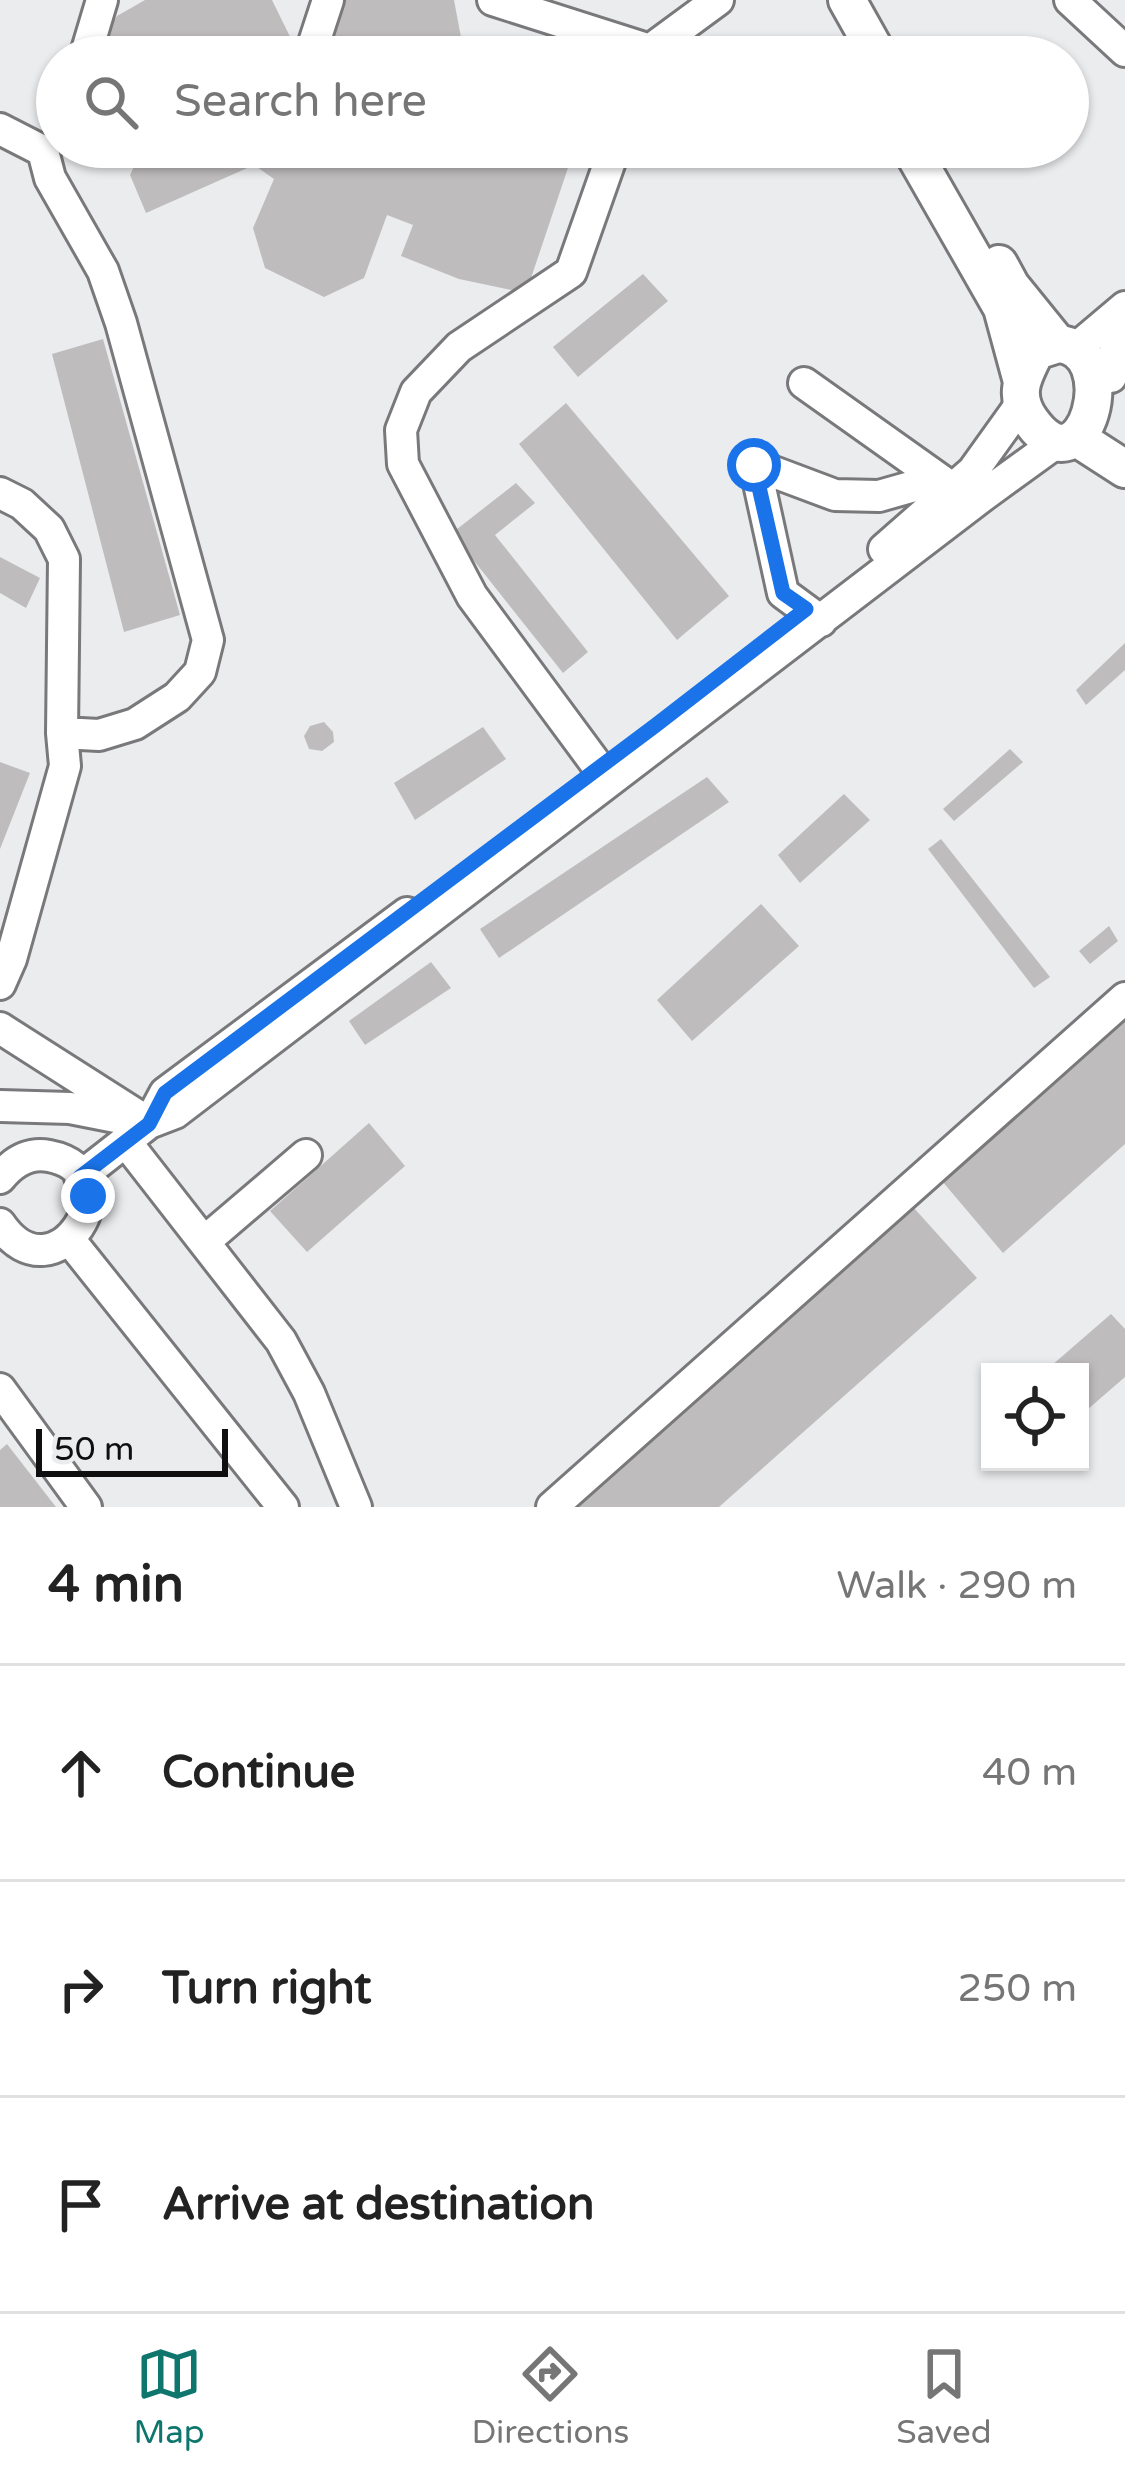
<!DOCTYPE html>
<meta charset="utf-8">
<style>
body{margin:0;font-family:"Varela Round",sans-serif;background:#f6f6f6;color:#222}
.controls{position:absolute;right:36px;bottom:36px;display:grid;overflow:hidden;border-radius:0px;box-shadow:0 3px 9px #0004}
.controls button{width:108px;height:108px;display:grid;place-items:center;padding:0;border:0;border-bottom:3px solid #e0e0e0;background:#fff;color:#222;font:60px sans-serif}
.scale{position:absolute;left:36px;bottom:30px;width:192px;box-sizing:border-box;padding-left:12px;border:6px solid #0f0f10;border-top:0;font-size:33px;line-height:42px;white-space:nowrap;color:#0f0f10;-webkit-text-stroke:9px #ebecee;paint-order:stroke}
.stop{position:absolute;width:36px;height:36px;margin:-27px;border:9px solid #1a73e8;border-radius:50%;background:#fff}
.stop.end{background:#1a73e8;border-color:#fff;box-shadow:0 3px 12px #0008}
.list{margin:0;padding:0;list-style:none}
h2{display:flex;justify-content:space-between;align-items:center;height:156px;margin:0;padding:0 48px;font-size:51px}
h2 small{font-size:39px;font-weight:400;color:#767676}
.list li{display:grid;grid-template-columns:78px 1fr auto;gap:36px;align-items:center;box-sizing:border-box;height:216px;padding:0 48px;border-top:3px solid #e0e0e0}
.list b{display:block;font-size:45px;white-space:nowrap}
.list em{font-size:39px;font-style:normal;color:#767676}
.icon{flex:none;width:66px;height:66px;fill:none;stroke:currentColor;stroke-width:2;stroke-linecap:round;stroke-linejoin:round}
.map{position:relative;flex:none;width:1125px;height:1507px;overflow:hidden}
.search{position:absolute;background:#fff;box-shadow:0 3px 9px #0004;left:36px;right:36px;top:36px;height:132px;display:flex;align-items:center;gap:30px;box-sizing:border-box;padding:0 42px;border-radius:66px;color:#767676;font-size:45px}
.sheet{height:804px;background:#fff}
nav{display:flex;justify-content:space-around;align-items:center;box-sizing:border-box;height:168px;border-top:3px solid #e0e0e0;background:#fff;font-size:33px;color:#767676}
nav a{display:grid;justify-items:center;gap:6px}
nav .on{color:#0f766e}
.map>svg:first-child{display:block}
.building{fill:#bfbcbd}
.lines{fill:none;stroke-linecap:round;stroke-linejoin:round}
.minor-casing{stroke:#79797c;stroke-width:36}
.tertiary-casing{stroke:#79797c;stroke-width:42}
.minor{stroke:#fff;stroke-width:30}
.tertiary{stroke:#fff;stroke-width:36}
.route{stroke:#1a73e8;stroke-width:15}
</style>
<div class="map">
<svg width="1125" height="1507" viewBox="0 0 1125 1507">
<rect width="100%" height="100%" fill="#ebecee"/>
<path class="building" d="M 145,0 L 272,0 L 300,57 L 92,57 L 117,16 Z
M 342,0 L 454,0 L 463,48 L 488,57 L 320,57 Z
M 131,147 L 575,147 L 526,293 L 459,279 L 401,256 L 413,225 L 387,215 L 364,278 L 324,297 L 265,268 L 253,228 L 274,179 L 254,165 L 146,213 L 130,175 L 137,160 Z
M 643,274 L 668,301 L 578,377 L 553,347 Z
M 103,339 L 180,615 L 124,632 L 52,354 Z
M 566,403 L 729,596 L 677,640 L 519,444 Z
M 516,483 L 535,503 L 495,535 L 588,652 L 563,673 L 452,533 Z
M 0,557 L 40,578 L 26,608 L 0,593 Z
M 1125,643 L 1125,670 L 1086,705 L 1076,690 Z
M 324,722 L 333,732 L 334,742 L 322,751 L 309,749 L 304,736 L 310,726 Z
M 483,727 L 506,759 L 415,820 L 394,783 Z
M 1010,749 L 1023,762 L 954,821 L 943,809 Z
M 0,762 L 30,773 L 0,849 Z
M 707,777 L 729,802 L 499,958 L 480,929 Z
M 844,794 L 870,820 L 800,883 L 778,855 Z
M 941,839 L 1050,977 L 1034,988 L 928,849 Z
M 761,904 L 799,946 L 692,1041 L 657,1000 Z
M 1109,926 L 1118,941 L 1090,964 L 1079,951 Z
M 431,962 L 451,988 L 365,1045 L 349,1021 Z
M 1125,1018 L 1125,1144 L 1003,1253 L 942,1181 Z
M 369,1123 L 405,1166 L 307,1252 L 270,1211 Z
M 914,1208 L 977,1278 L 719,1507 L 576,1507 Z
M 1111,1314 L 1125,1329 L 1125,1377 L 1080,1416 L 1080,1372 L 1044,1372 Z
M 7,1444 L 56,1507 L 0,1507 L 0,1450 Z"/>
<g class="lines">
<g class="minor-casing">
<path id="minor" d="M 493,0 L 650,50 L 647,57
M 1070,0 L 1125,51
M 650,50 L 718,0
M 311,52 L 328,0
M 85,57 L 102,0
M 0,129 L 43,151 L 50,178 L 103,271 L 121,323 L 208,640 L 200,672 L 177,697 L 135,724 L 99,735 L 62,733
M 1080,345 L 1125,307
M 1111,377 L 1114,354 L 1125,338
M 804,383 L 949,486
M 0,493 L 22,504 L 49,529 L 64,559 L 62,733 L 65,766 L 11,959 L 0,984
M 884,549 L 973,471 L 1021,404
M 821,621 L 783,593 L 755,465 L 835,495 L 879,496 L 939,479
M 599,768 L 472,596 L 403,464 L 401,430 L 416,392 L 459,347 L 571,272 L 615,147
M 0,1028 L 149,1123
M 0,1106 L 70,1108 L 131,1120
M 149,1123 L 165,1093 L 407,913
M 126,1142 L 281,1341 L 309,1393 L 356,1507
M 80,1177 L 149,1123 L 175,1113 L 984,495 L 1057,442
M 0,1178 C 12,1163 28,1152 49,1156 C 138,1173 55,1305 0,1224
M 69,1239 L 283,1507
M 204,1242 L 306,1155
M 0,1389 L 86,1507
M 552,1507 L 1125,998"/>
</g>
<g class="tertiary-casing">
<path id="tertiary" d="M 847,0 L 879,57
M 910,147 L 1002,308 L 1021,378
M 999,264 L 1011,286 L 1058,344
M 1058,344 C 1125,347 1086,498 1031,421 C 1012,395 1023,376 1036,351 Z
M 1080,440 L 1125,469"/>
</g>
<use href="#minor" class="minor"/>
<use href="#tertiary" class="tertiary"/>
</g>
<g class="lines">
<path class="route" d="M 88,1196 L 80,1177 L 149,1124 L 165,1093 L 656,725 L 806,609 L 783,593 L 754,465"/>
</g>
</svg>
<div class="controls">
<button><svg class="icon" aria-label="locate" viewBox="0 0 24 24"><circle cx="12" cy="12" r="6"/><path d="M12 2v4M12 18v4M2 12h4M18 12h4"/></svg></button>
</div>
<div class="scale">50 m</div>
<div class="stop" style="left:754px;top:465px"></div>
<div class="stop end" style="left:88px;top:1196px"></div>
<div class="search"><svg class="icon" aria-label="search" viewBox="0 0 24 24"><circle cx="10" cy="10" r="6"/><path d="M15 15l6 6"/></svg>Search here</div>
</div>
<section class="sheet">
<h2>4 min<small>Walk · 290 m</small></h2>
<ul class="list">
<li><svg class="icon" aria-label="ahead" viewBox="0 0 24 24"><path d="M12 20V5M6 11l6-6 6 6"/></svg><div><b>Continue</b></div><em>40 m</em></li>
<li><svg class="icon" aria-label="right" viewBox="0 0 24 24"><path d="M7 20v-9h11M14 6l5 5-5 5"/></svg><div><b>Turn right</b></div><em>250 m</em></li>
<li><svg class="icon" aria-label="arrive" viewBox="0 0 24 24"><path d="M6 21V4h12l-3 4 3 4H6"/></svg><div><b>Arrive at destination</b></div></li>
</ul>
</section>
<nav>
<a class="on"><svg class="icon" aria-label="map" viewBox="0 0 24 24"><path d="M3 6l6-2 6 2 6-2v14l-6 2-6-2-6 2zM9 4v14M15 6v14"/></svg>Map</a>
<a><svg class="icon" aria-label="directions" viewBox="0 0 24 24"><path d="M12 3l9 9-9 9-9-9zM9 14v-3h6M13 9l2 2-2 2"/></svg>Directions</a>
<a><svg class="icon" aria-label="saved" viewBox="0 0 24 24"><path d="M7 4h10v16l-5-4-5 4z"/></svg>Saved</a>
</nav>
